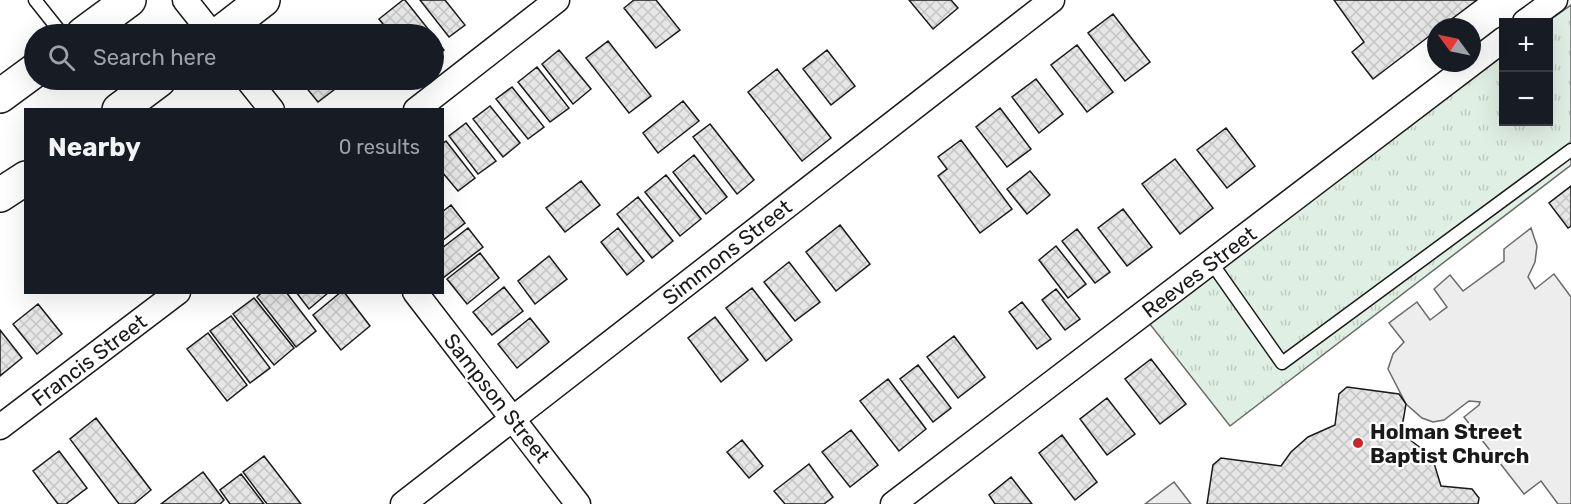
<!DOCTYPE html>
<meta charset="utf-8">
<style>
body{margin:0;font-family:Rubik,sans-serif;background:#20242c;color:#f1f3f6}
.controls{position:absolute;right:18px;top:18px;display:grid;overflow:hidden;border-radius:0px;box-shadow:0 6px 24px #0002}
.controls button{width:54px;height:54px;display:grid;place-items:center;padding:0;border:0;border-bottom:2px solid #363941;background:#171b24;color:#f1f3f6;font:30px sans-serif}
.compass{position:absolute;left:1427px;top:18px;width:54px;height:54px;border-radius:50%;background:#171b24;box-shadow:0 6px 24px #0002;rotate:303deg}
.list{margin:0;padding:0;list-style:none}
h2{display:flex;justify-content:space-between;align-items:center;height:78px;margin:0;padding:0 24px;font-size:26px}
h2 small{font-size:20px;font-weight:400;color:#9ea1a6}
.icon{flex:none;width:33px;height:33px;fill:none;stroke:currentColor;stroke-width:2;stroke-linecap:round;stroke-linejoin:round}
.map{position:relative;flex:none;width:1571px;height:504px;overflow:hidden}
.search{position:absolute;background:#171b24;box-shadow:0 6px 24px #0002;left:24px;top:24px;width:420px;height:66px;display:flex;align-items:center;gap:15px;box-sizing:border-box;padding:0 21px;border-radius:33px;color:#9ea1a6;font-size:22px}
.panel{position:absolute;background:#171b24;box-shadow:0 6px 24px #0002;left:24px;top:108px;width:420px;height:186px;border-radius:0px}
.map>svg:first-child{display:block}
.grass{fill:url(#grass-tufts);stroke:#6a6a6a;stroke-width:1.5}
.parking{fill:#ededed;stroke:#6a6a6a;stroke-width:1.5}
.building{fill:url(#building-cross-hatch);stroke:#1a1a1a;stroke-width:1.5}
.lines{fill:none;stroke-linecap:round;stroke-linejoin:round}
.lane-casing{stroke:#1a1a1a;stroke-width:15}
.street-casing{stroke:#1a1a1a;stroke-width:27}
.primary-casing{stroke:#1a1a1a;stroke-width:36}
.lane{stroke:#fff;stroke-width:12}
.street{stroke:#fff;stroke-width:24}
.primary{stroke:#fff;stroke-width:33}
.poi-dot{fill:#c62828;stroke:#fff;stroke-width:2}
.labels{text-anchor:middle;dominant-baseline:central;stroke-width:4.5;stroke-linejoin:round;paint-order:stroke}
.street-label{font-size:21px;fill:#1a1a1a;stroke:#fff}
.poi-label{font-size:21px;font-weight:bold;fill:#1a1a1a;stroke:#fff;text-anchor:start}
</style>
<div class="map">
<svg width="1571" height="504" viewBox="0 0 1571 504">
<defs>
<pattern id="grass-tufts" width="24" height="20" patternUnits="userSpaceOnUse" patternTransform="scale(1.5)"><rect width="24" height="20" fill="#e0efe3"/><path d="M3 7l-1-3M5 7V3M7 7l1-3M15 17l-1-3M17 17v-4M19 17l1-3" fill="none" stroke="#c0ccc2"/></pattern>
<pattern id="building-cross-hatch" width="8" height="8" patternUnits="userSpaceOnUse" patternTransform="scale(1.5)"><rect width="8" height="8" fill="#e6e6e6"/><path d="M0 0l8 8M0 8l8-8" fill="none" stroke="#c5c5c5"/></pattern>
</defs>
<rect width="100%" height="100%" fill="#fff"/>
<path class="grass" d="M 1571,5 L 1571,165 L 1230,426 L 1149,323 L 1503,55 L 1504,122 L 1548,122 L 1547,22 Z"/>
<path class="parking" d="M 1531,228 L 1537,246 L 1535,262 L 1528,277 L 1535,289 L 1554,274 L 1571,297 L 1571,504 L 1558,504 L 1541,481 L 1524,494 L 1464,417 L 1479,405 L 1480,402 L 1469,401 L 1444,420 L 1433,422 L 1422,418 L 1406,404 L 1388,369 L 1393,354 L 1404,342 L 1389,323 L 1417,302 L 1430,320 L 1447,307 L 1434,289 L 1450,275 L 1463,291 L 1504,261 L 1504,249 Z
M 1174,482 L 1191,504 L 1145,504 Z"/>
<path class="building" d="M 403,0 L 405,0 L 432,34 L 391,34 L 379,19 Z
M 420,0 L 445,0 L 465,25 L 449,37 Z
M 634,0 L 656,0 L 680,30 L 656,48 L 624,8 Z
M 909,0 L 951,0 L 958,8 L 933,29 Z
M 1334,0 L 1477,0 L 1441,27 L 1436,27 L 1436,31 L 1373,79 L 1352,52 L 1364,42 Z
M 1113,14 L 1150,62 L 1125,81 L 1088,33 Z
M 434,37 L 444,50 L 434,58 Z
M 608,41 L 651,96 L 629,113 L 586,58 Z
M 1077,45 L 1113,92 L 1087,112 L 1051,65 Z
M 559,50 L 591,89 L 573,104 L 542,64 Z
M 827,50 L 855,86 L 831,105 L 803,69 Z
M 537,67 L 569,108 L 550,122 L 518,82 Z
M 777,69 L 831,138 L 802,161 L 748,92 Z
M 1036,79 L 1063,114 L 1039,133 L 1012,97 Z
M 300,80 L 347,80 L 318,102 Z
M 512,87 L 544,127 L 528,139 L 496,99 Z
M 683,101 L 699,121 L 658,153 L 643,133 Z
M 490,106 L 520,143 L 503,157 L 473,119 Z
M 1000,108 L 1031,149 L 1007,167 L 976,127 Z
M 466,123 L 496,161 L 478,174 L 449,136 Z
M 710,124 L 754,180 L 737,194 L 693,137 Z
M 1226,128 L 1255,166 L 1227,188 L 1197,150 Z
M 961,140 L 1012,209 L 980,233 L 938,176 L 947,169 L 938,157 Z
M 446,141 L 475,178 L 458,191 L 442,172 L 442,144 Z
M 694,155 L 727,197 L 706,214 L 673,172 Z
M 1175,159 L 1213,208 L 1180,234 L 1142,184 Z
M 1030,171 L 1050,195 L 1027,214 L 1007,189 Z
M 666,175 L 701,219 L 680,236 L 645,192 Z
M 581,181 L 600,205 L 565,232 L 546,208 Z
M 1571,186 L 1571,226 L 1568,228 L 1549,203 Z
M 638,197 L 673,241 L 652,258 L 617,214 Z
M 451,205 L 465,223 L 442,241 L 442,212 Z
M 1123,209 L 1152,247 L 1127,266 L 1098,228 Z
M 840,225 L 870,264 L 836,291 L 806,252 Z
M 468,228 L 483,247 L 443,278 L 442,248 Z
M 618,228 L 644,261 L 627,275 L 601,242 Z
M 1077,229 L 1110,272 L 1095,283 L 1062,241 Z
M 1056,246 L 1086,284 L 1068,298 L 1039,260 Z
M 480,253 L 499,278 L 467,304 L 447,279 Z
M 549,256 L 567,279 L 535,304 L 518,281 Z
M 789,262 L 820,302 L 795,321 L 764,282 Z
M 504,287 L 523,311 L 492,335 L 473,312 Z
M 752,288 L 792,340 L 766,361 L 726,308 Z
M 1056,289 L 1080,319 L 1065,330 L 1042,300 Z
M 262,292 L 286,292 L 316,331 L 296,347 L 257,297 Z
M 296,292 L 329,292 L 309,309 Z
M 341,292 L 344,292 L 370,326 L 341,350 L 313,315 Z
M 254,298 L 294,348 L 274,365 L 233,314 Z
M 1022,302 L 1051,339 L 1037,349 L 1009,312 Z
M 38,304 L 62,334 L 37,354 L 13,324 Z
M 231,316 L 270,368 L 250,383 L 210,331 Z
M 715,317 L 748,360 L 721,382 L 688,338 Z
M 530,318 L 549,342 L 517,368 L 498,344 Z
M 0,330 L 22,358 L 0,376 Z
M 208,333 L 247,385 L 227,401 L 187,349 Z
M 954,336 L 985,377 L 958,398 L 927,357 Z
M 1151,359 L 1186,404 L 1160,424 L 1125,379 Z
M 918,365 L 951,408 L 933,422 L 900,379 Z
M 888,379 L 926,429 L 899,451 L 860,401 Z
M 1347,387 L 1399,394 L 1406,404 L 1401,433 L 1422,449 L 1434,463 L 1441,486 L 1472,489 L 1479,498 L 1478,504 L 1207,504 L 1213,465 L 1221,458 L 1281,466 L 1291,452 L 1308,437 L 1335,425 L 1339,394 Z
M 1107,398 L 1135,434 L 1107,455 L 1080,419 Z
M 96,418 L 151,490 L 134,504 L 119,504 L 70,439 Z
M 851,430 L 878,465 L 850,487 L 822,452 Z
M 1062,435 L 1097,482 L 1075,500 L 1039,453 Z
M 742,440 L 763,466 L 749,478 L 727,452 Z
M 59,451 L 87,488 L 66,504 L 58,504 L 33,471 Z
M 264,456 L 301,504 L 267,504 L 243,472 Z
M 809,464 L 833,497 L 824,504 L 785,504 L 774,491 Z
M 203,472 L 224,500 L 220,504 L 161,504 Z
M 241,474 L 264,504 L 230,504 L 220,490 Z
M 1011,477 L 1032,504 L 995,504 L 989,495 Z"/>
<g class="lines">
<g class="lane-casing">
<path id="lane" d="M 35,0 L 62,34
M 1211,262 L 1282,363 L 1571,150"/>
</g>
<g class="street-casing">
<path id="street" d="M 185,0 L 212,34
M 1525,22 L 1555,0
M 248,80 L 272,110
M 416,110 L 557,0
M 415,292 L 578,504
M 0,427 L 178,292
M 403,504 L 1052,0
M 893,504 L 1504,39"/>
</g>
<g class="primary-casing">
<path id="primary" d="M 83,34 L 129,0
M 219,34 L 263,0
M 0,96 L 34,71
M 119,110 L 159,80
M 0,195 L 26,178"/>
</g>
<use href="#lane" class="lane"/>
<use href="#street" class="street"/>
<use href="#primary" class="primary"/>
</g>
<circle class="poi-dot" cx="1358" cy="443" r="6"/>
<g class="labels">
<g class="street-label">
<text transform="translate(727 252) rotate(-38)">Simmons Street</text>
<text transform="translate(1199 272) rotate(-37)">Reeves Street</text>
<text transform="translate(89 360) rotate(-37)">Francis Street</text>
<text transform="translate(497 398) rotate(52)">Sampson Street</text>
</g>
<g class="poi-label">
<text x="1370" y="431">Holman Street<tspan x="1370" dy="24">Baptist Church</tspan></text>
</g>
</g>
</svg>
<div class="controls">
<button>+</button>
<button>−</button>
</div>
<svg class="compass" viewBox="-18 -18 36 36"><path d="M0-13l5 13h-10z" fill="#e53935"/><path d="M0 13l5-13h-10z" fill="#9ea1a6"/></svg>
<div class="search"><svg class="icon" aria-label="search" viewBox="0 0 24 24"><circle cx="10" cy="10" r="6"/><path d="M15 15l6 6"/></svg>Search here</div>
<section class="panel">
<h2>Nearby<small>0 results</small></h2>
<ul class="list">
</ul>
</section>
</div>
